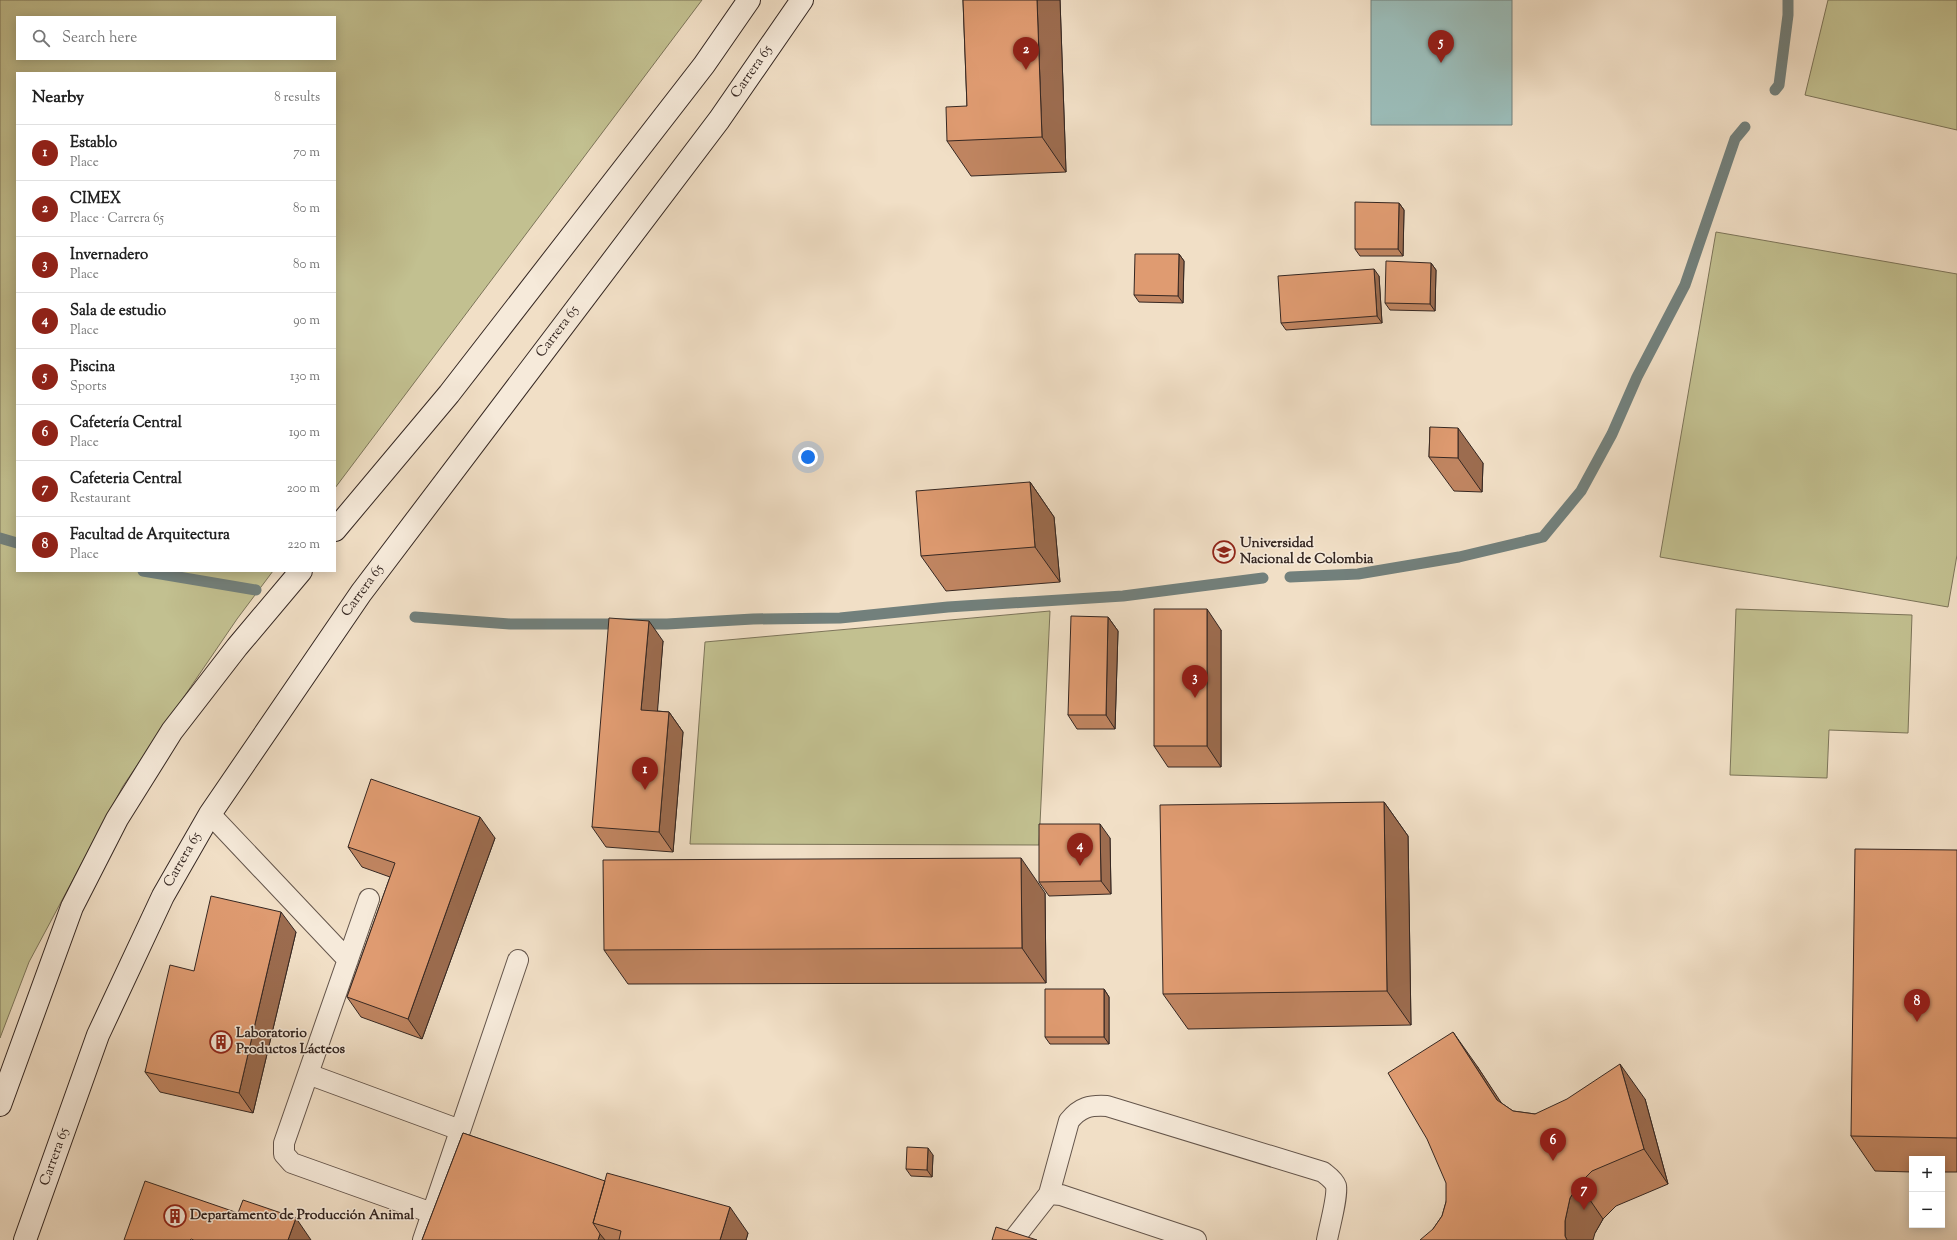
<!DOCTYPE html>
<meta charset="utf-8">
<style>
body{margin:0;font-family:"Sorts Mill Goudy",serif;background:#f6f6f6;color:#222}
.controls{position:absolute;right:12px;bottom:12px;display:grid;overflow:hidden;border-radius:0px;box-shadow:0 2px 10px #0003}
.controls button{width:36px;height:36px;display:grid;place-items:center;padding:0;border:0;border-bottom:1px solid #e0e0e0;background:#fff;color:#222;font:20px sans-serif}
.you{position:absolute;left:808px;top:457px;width:14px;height:14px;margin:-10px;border:3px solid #fff;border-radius:50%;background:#1a73e8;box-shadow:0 0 0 6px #1a73e833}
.badge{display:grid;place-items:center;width:26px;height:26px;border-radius:50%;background:#8f2418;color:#fff;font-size:13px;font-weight:700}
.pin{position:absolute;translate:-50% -33px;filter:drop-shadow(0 1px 2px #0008)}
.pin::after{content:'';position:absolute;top:21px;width:14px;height:12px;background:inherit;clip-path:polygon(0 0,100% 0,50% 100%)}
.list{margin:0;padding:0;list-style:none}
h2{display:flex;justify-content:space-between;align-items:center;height:52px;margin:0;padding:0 16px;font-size:17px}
h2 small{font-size:13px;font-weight:400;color:#767676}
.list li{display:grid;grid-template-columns:26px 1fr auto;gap:12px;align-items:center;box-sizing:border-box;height:56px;padding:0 16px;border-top:1px solid #e0e0e0}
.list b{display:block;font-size:15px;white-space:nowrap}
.list p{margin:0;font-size:13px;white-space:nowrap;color:#767676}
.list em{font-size:13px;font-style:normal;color:#767676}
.icon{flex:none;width:22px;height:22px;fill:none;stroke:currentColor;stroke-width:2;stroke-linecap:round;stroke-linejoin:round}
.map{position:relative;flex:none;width:1957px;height:1240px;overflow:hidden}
.search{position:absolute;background:#fff;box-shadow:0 2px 10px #0003;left:16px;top:16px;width:320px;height:44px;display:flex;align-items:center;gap:10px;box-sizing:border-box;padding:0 14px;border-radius:0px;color:#767676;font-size:15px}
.panel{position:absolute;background:#fff;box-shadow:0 2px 10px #0003;left:16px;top:72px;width:320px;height:500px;border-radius:0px}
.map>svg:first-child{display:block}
.green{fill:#c2c090;stroke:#7c7459;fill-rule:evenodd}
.water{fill:#9bbcb8;stroke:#72807c}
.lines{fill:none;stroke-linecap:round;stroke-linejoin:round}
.stream{stroke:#72807c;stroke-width:11}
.lane-casing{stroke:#64554b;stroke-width:22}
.secondary-casing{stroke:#352722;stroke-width:24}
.lane{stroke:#f6eada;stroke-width:20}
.secondary{stroke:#f6eada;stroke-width:22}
.wall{fill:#c08561;stroke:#352722}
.shaded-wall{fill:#9c6c4f;stroke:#352722}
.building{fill:#df9b71;stroke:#352722}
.labels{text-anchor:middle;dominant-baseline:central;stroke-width:3;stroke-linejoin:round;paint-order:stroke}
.street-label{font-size:14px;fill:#352722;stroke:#f6eada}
.poi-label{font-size:14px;font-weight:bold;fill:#352722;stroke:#f6eada;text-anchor:start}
</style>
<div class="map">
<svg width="1957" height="1240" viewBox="0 0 1957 1240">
<rect width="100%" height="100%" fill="#f1dfc6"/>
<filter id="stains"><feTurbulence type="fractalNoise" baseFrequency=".005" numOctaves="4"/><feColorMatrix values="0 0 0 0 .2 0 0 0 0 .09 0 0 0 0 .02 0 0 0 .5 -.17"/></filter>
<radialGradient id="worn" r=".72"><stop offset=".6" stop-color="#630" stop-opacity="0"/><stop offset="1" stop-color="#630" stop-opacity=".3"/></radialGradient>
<path class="green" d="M 0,0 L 702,0 L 335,488 L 335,73 L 17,73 L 17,571 L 273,571 L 237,619 L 123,786 L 29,962 L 0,1038 ZM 17,17 L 335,17 L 335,59 L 17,59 Z
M 1828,0 L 1957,0 L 1957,130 L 1805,95 Z
M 1716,232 L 1957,274 L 1957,555 L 1948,607 L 1660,557 Z
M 1736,609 L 1912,615 L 1908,733 L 1829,730 L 1827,778 L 1730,775 Z
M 1050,611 L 1039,845 L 690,844 L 705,642 Z"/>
<path class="water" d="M 1371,0 L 1512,0 L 1512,125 L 1371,125 Z"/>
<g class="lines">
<path class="stream" d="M 1775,90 L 1779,85 L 1788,15 L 1788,0
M 0,538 L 17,543
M 143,571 L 256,590
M 1290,577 L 1358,574 L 1459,557 L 1543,537 L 1581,491 L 1612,434 L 1637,377 L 1685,285 L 1735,139 L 1745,127
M 415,617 L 510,624 L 667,624 L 753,619 L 840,618 L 948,607 L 1123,596 L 1263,578"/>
<g class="lane-casing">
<path id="lane" d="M 210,814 L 348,960
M 308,1074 L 369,899
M 1049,1194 L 1061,1195 L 1196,1240
M 432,1213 L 292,1163 L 284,1154 L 284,1143 L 308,1074 L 460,1130
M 423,1240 L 518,960
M 1013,1240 L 1049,1194 L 1069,1121 C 1080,1107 1090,1105 1107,1106 L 1323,1172 C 1328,1176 1334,1180 1336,1186 C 1338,1197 1329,1228 1327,1240"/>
</g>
<g class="secondary-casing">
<path id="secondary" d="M 335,530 L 449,394 L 704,65 L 749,0
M 0,1105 L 72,907 L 117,819 L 172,731 L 237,647 L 301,571
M 25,1240 L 98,1035 L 163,896 L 210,814 L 361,593 L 719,120 L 802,0"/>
</g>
<use href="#lane" class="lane"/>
<use href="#secondary" class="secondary"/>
</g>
<path class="wall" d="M 963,0 L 1060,0 L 1066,172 L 971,176 L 947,141 L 967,106 Z
M 1399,203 L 1404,210 L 1403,256 L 1360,256 L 1355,249 Z
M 1179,254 L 1184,261 L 1183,303 L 1139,302 L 1134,295 Z
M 1431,263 L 1436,270 L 1435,311 L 1390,310 L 1385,303 Z
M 1379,276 L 1382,323 L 1286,330 L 1281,323 Z
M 1430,427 L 1483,463 L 1482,492 L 1454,491 L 1429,457 Z
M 1030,482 L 1054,517 L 1060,582 L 946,591 L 921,556 Z
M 1108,617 L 1118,631 L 1115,729 L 1077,729 L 1068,715 Z
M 1221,630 L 1221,767 L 1168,767 L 1154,746 Z
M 663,641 L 657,711 L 669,712 L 683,732 L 673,852 L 606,847 L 592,827 Z
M 1384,802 L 1408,836 L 1411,1025 L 1188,1029 L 1163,994 Z
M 495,838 L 422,1039 L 361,1017 L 347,997 L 390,877 L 362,867 L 348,847 Z
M 1110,838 L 1111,894 L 1049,896 L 1039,882 Z
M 1957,850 L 1957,1172 L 1942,1172 L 1942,1159 L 1912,1159 L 1912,1172 L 1875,1171 L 1851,1136 Z
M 1045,893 L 1046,983 L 628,984 L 604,950 Z
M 296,932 L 253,1113 L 160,1092 L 145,1072 L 194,971 Z
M 1104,989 L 1109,997 L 1109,1044 L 1050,1044 L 1045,1037 Z
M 1477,1066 L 1500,1102 L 1513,1111 L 1535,1114 L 1645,1099 L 1668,1184 L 1616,1206 L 1603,1219 L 1595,1233 L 1433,1229 L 1442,1216 L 1446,1202 Z
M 463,1133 L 748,1233 L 746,1240 L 422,1240 Z
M 933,1155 L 932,1177 L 911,1176 L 906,1169 Z"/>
<path class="shaded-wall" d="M 1037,0 L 1060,0 L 1066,172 L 1042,137 Z
M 1399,203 L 1404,210 L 1403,256 L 1398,249 Z
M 1179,254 L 1184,261 L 1183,303 L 1178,296 Z
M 1431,263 L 1436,270 L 1435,311 L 1430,304 Z
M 1374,269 L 1379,276 L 1382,323 L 1377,316 Z
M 1458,428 L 1483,463 L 1482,492 L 1458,458 Z
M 1030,482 L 1054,517 L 1060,582 L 1035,547 Z
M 1207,609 L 1221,630 L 1221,767 L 1207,746 Z
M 1108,617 L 1118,631 L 1115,729 L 1106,715 Z
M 649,621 L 663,641 L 656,730 L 641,710 Z
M 669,712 L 683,732 L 673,852 L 659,832 Z
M 1384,802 L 1408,836 L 1411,1025 L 1387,991 Z
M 480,817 L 495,838 L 422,1039 L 408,1019 Z
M 1100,824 L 1110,838 L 1111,894 L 1101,881 Z
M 1021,858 L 1045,893 L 1046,983 L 1022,948 Z
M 281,912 L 296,932 L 253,1113 L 239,1093 Z
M 1104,989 L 1109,997 L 1109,1044 L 1104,1037 Z
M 1453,1032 L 1477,1066 L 1522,1134 L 1497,1100 Z
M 1620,1064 L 1645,1099 L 1668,1184 L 1644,1149 Z
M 928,1148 L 933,1155 L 932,1177 L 927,1170 Z
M 1579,1184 L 1603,1219 L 1595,1233 L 1593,1240 L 1567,1240 L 1565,1236 L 1565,1221 L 1570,1198 Z
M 730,1207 L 748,1233 L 746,1240 L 720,1240 Z
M 296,1218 L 311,1240 L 288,1240 Z
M 600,1234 L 605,1240 L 598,1240 Z"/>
<path class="building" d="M 963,0 L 1037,0 L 1042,137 L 947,141 L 946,107 L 967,106 Z
M 1355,202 L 1399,203 L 1398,249 L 1355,249 Z
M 1135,254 L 1179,254 L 1178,296 L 1134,295 Z
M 1386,261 L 1431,263 L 1430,304 L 1385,303 Z
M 1374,269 L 1377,316 L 1281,323 L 1278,276 Z
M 1430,427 L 1458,428 L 1458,458 L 1429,457 Z
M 1030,482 L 1035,547 L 921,556 L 916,491 Z
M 1154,609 L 1207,609 L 1207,746 L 1154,746 Z
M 1071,616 L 1108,617 L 1106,715 L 1068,715 Z
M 609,618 L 649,621 L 641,710 L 669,712 L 659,832 L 592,827 Z
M 371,779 L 480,817 L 408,1019 L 347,997 L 395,863 L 348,847 Z
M 1384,802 L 1387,991 L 1163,994 L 1160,805 Z
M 1039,824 L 1100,824 L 1101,881 L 1039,882 Z
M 1855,849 L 1957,850 L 1957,1138 L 1851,1136 Z
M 1021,858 L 1022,948 L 604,950 L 603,860 Z
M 211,896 L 281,912 L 239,1093 L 145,1072 L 170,965 L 194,971 Z
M 1045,989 L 1104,989 L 1104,1037 L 1045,1037 Z
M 1453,1032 L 1497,1100 L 1513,1111 L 1535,1114 L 1567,1099 L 1620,1064 L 1644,1149 L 1592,1171 L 1579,1184 L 1570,1198 L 1565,1221 L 1565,1236 L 1567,1240 L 1420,1240 L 1433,1229 L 1442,1216 L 1446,1202 L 1446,1183 L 1427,1139 L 1388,1073 Z
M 463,1133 L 605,1181 L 593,1223 L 600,1234 L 598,1240 L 422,1240 Z
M 907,1147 L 928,1148 L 927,1170 L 906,1169 Z
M 607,1173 L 730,1207 L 720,1240 L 619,1240 L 621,1231 L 593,1223 Z
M 145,1181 L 238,1213 L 243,1200 L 296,1218 L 288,1240 L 194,1240 L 191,1239 L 190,1240 L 124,1240 Z
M 996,1227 L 1037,1240 L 992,1240 Z"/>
<defs>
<g id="university-ring" transform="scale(1.15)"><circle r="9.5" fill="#f6eada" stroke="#8f2418" stroke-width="1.5"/><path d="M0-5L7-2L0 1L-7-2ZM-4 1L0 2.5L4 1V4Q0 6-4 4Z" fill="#8f2418"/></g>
<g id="building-ring" transform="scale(1.15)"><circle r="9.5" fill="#f6eada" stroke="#8f2418" stroke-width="1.5"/><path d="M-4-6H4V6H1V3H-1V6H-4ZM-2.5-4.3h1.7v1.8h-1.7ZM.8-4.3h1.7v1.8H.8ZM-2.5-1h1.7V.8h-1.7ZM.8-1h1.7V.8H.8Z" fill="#8f2418"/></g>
</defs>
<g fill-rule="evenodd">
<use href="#university-ring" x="1224" y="552"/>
<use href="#building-ring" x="221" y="1042"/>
<use href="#building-ring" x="175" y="1216"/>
</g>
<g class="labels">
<g class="street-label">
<text transform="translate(752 72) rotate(-55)">Carrera 65</text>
<text transform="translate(558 332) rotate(-53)">Carrera 65</text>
<text transform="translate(363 591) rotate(-54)">Carrera 65</text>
<text transform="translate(183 860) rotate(-60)">Carrera 65</text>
<text transform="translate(55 1157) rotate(-70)">Carrera 65</text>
</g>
<g class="poi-label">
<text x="1240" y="544">Universidad<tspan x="1240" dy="16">Nacional de Colombia</tspan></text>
<text x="236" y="1034">Laboratorio<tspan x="236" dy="16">Productos Lácteos</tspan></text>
<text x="190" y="1216">Departamento de Producción Animal</text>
</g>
</g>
<rect width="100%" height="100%" filter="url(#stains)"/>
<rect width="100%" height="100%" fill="url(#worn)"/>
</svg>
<div class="controls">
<button>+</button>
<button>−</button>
</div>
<div class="you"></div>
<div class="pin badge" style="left:645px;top:790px">1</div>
<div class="pin badge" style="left:1026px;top:70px">2</div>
<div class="pin badge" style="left:1195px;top:698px">3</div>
<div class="pin badge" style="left:1080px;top:866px">4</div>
<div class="pin badge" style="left:1441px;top:63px">5</div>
<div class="pin badge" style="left:1553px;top:1161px">6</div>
<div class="pin badge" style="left:1584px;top:1210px">7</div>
<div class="pin badge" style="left:1917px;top:1022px">8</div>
<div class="search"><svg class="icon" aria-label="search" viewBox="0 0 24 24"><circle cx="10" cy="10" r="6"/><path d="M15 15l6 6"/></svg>Search here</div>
<section class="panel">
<h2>Nearby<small>8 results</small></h2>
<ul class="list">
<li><span class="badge">1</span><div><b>Establo</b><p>Place</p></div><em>70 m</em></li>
<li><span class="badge">2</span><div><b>CIMEX</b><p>Place · Carrera 65</p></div><em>80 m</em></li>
<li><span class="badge">3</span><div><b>Invernadero</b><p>Place</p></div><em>80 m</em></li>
<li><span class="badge">4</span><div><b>Sala de estudio</b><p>Place</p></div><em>90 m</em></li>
<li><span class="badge">5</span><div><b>Piscina</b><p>Sports</p></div><em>130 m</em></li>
<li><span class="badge">6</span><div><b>Cafetería Central</b><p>Place</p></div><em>190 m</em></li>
<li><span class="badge">7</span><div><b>Cafeteria Central</b><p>Restaurant</p></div><em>200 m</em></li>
<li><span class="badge">8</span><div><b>Facultad de Arquitectura</b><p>Place</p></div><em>220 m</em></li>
</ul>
</section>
</div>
